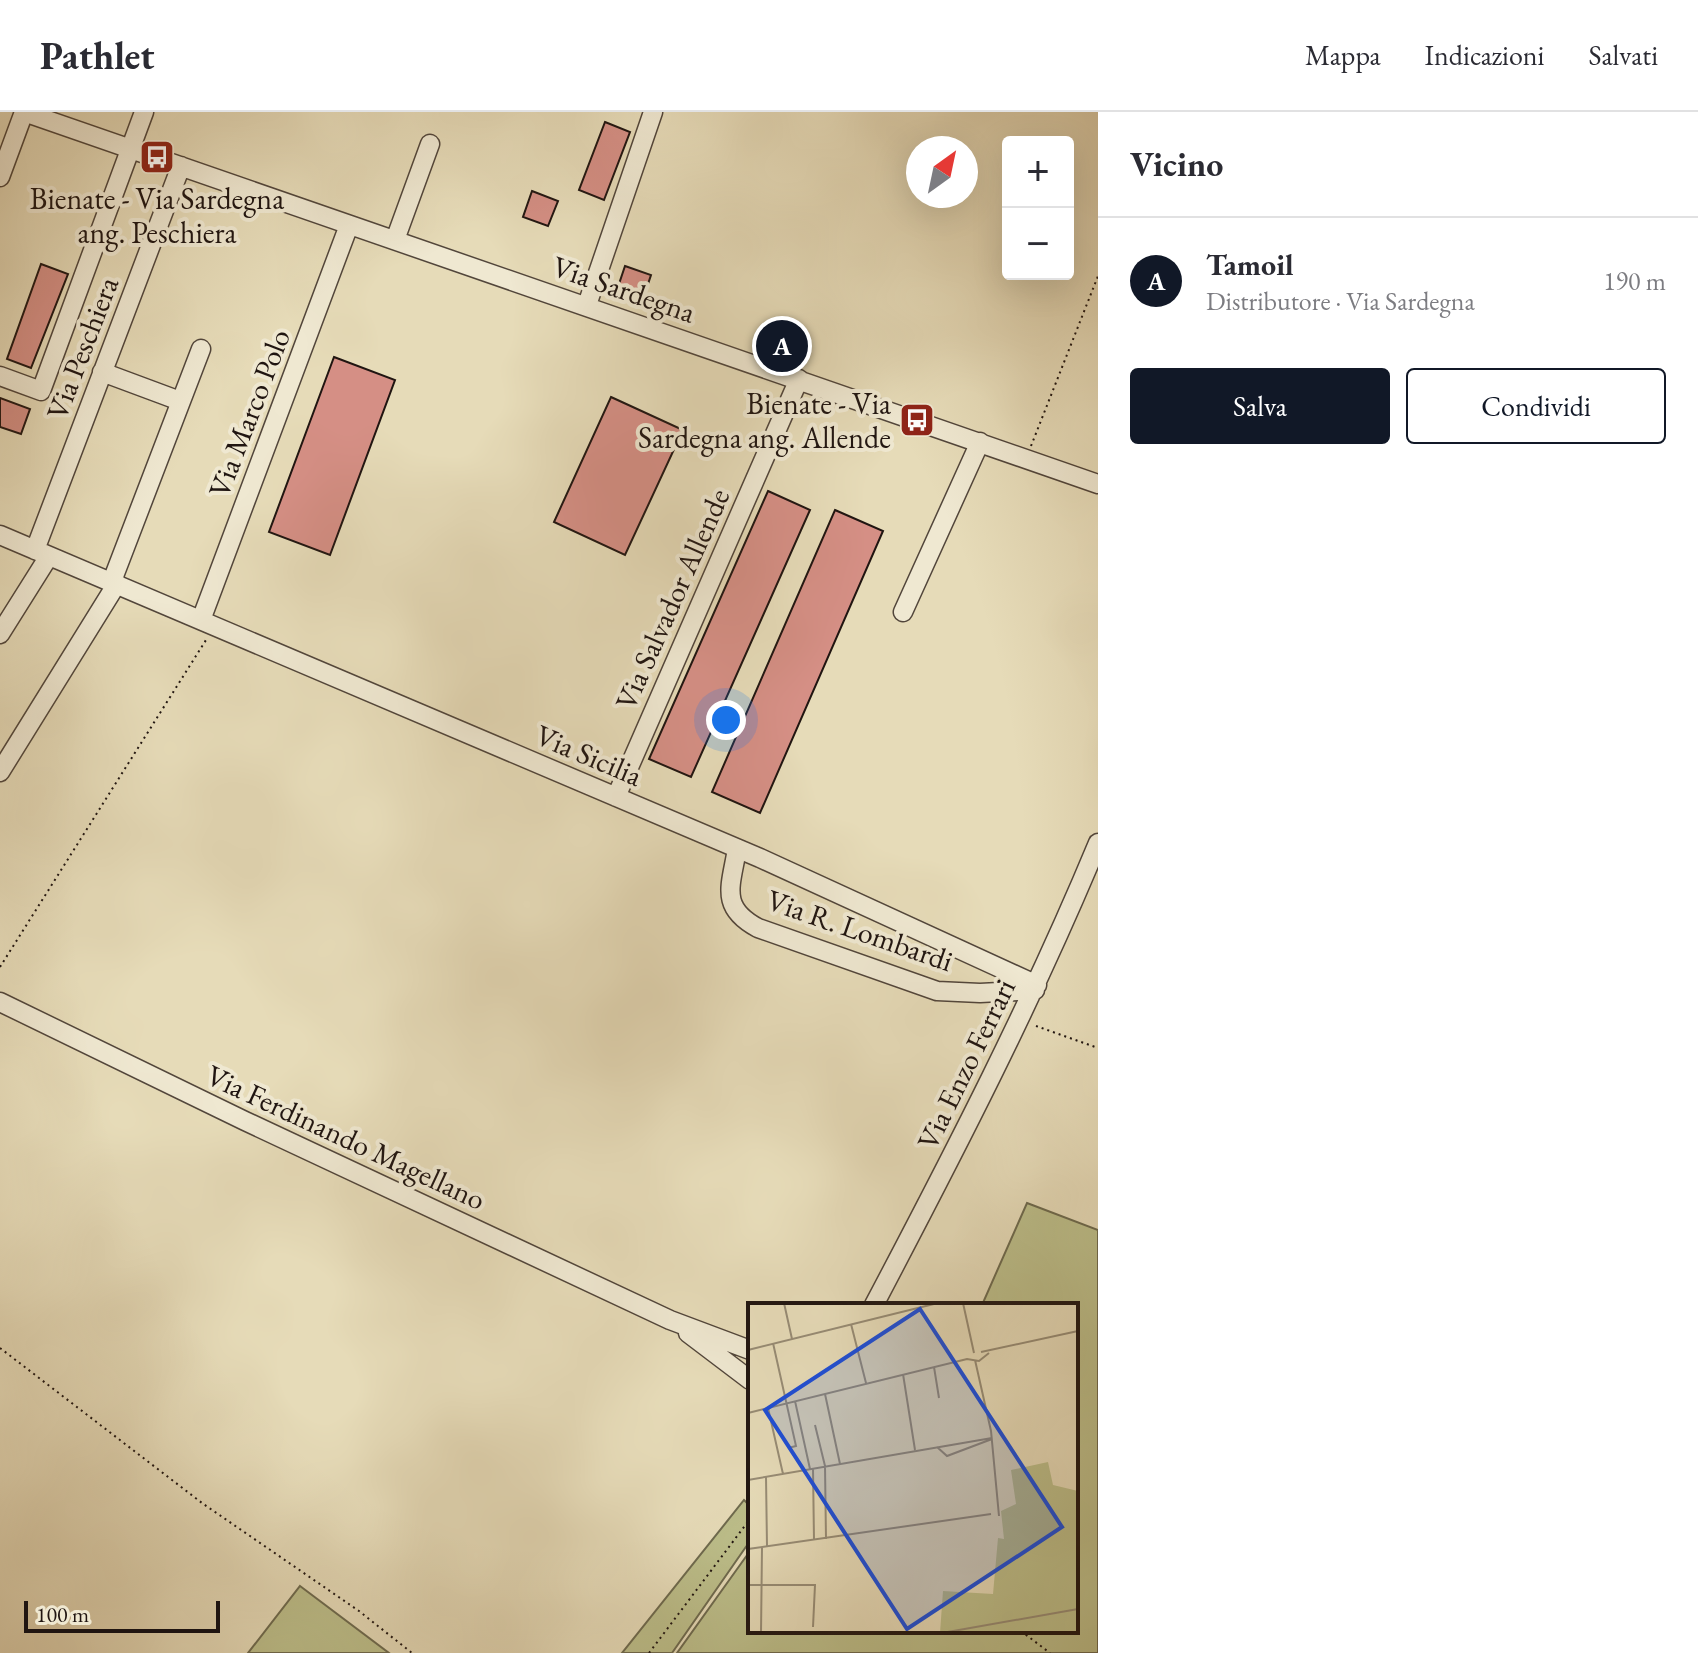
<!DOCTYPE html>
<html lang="it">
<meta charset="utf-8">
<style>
body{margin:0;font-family:"EB Garamond",serif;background:#f7f7f7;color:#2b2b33}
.controls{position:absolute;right:24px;top:24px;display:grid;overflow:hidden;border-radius:8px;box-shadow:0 8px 32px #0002}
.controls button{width:72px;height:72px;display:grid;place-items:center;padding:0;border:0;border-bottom:2px solid #e1e1e2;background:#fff;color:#2b2b33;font:40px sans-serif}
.compass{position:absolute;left:906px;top:24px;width:72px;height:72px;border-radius:50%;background:#fff;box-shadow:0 8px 32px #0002;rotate:33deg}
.scale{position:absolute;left:24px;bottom:20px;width:196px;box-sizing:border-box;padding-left:8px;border:4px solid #201511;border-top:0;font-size:22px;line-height:28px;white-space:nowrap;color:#201511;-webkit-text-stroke:6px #efe8d1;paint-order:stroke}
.you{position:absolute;left:726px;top:608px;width:28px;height:28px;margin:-20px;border:6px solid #fff;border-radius:50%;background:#1a73e8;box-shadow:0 0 0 12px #1a73e833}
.badge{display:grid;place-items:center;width:52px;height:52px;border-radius:50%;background:#111827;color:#fff;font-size:26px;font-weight:700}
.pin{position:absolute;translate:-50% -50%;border:4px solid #fff;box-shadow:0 2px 8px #0006}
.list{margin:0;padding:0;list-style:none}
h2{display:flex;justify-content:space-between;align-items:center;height:104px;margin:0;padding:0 32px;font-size:34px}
h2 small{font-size:26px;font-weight:400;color:#7c7c81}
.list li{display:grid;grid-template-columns:52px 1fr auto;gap:24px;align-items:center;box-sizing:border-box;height:128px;padding:0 32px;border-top:2px solid #e1e1e2}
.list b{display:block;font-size:30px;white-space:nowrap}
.list p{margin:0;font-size:26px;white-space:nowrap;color:#7c7c81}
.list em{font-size:26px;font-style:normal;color:#7c7c81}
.actions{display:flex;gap:16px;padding:24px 32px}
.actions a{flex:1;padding:18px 0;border:2px solid #111827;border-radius:8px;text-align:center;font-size:28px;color:#111827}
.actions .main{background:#111827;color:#fff}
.map{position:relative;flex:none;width:1098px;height:1541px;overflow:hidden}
header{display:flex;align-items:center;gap:48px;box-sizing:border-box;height:112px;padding:0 40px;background:#fff;border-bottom:2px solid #e1e1e2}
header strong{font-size:38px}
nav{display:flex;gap:44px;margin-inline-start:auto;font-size:28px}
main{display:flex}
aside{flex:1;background:#fff}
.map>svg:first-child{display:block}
.green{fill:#bcbe8a;stroke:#6e6a4e;stroke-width:2}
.building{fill:#d58f85;stroke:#201511;stroke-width:2}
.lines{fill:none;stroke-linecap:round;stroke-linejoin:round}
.minor-casing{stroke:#52463b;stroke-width:21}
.path{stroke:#201511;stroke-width:2;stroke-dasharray:2 4;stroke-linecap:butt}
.minor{stroke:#efe8d1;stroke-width:18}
.labels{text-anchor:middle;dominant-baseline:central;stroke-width:8;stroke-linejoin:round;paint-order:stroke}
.poi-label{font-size:30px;fill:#201511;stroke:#efe8d1}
.street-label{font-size:30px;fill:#201511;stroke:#efe8d1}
.inset-road{fill:none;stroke:#978c75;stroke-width:2}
.view{fill:#1d4ed8;fill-opacity:0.15;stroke:#1d4ed8;stroke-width:4}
.inset-edge{fill:none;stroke:#201511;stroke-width:4}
</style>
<header>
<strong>Pathlet</strong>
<nav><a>Mappa</a><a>Indicazioni</a><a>Salvati</a></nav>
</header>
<main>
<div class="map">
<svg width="1098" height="1541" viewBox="0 0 1098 1541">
<rect width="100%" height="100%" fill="#e6dbb8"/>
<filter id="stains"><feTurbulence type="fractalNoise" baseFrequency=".0025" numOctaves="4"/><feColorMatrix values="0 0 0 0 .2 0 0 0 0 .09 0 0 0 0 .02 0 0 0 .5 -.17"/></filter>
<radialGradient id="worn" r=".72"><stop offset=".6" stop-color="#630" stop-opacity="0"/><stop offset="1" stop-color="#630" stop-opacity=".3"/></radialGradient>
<path class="green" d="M 1027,1091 L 1098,1118 L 1098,1541 L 677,1541 L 750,1439 L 750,1519 L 1076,1519 L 1076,1193 L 982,1193 Z
M 744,1388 L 750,1394 L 750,1429 L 672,1541 L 622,1541 Z
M 300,1474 L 389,1541 L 248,1541 Z"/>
<path class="building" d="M 605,10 L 630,20 L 604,88 L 579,78 Z
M 532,79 L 558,89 L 548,114 L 523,105 Z
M 41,152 L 68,162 L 31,256 L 7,247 Z
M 625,154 L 651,163 L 643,187 L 617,178 Z
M 334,245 L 395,268 L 330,443 L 269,420 Z
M 611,285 L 683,318 L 625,443 L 554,410 Z
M 0,286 L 30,297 L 21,322 L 0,315 Z
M 768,379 L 810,398 L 691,665 L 649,647 Z
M 835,398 L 883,419 L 760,701 L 712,680 Z"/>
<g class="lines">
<g class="minor-casing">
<path id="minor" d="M 24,0 L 1098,372
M 0,65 L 24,0
M 395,128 L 430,32
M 587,193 L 653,0
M 102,260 L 180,289
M 0,264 L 41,279 L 144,0
M 0,423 L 760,746 L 1037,873
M 35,438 L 181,54
M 903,500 L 980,330
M 201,508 L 349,113
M 0,522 L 49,444
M 0,660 L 116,473 L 114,464 L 201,237
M 616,685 L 799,267
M 737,737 C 731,774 719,795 758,816 L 937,879 L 980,881 L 1035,878
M 0,890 L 245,1009 L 670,1208 L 750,1238
M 874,1193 C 954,1041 1032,890 1098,731
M 688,1221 L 750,1268"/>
</g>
<path class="path" d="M 1031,334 L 1098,164
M 0,855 L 206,528
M 1036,914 L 1098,936
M 0,1236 L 202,1391 L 359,1499 L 412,1541
M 1021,1519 L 1050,1541
M 649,1541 L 750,1407"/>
<use href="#minor" class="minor"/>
</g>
<defs>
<g id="bus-square" transform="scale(1.8)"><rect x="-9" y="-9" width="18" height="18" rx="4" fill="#8f2418" stroke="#efe8d1"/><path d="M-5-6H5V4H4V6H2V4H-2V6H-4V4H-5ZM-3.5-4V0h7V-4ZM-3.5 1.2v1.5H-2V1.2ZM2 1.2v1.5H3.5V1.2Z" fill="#fff"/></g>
</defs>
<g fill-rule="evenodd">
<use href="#bus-square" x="157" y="45"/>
<use href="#bus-square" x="917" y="308"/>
</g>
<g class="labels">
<g class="poi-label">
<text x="157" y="86">Bienate - Via Sardegna<tspan x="157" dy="34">ang. Peschiera</tspan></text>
<text x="891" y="291" text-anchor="end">Bienate - Via<tspan x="891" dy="34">Sardegna ang. Allende</tspan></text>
</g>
<g class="street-label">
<text transform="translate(624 177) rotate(19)">Via Sardegna</text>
<text transform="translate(82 236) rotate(-69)">Via Peschiera</text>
<text transform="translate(249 301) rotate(-69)">Via Marco Polo</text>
<text transform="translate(672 487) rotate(-66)">Via Salvador Allende</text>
<text transform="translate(589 643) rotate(23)">Via Sicilia</text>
<text transform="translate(860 818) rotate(19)">Via R. Lombardi</text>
<text transform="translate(966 952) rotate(-64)">Via Enzo Ferrari</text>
<text transform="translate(346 1025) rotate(25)">Via Ferdinando Magellano</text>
</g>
</g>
<g transform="translate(748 1191)">
<rect width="330" height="330" fill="#e6dbb8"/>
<path d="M 300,159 L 305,182 L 330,188 L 330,330 L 192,330 L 195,288 L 245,291 L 250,235 L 256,236 L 253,208 L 268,201 L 263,167 Z" fill="#bcbe8a"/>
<path class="inset-road" d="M 36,0 L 44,36M 215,0 L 226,50M 103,21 L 118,80M 25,40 L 48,143 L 40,145M 0,47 L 190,0M 233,49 L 330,28M 227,57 L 243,128 L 251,213M 186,64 L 191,95M 155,71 L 167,147M 77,91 L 92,161M 47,98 L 62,166M 20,105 L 35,171M 0,110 L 219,56 L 231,58 L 241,50M 67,122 L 77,163 L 78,236M 189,144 L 199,153 L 244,136M 65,165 L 66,237M 18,174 L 19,243M 0,177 L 244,135M 0,246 L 243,211M 0,282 L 67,282 L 65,324M 13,330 L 14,244M 194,330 L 330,306"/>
<path class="view" d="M 172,6 L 314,224 L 159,326 L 17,107 Z"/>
<rect width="330" height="330" class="inset-edge"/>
</g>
<rect width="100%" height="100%" filter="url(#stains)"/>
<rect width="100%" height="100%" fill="url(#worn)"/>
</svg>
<div class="controls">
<button>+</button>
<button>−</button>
</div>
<svg class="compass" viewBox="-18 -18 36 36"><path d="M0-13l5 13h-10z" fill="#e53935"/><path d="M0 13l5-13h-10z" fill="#7c7c81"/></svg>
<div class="scale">100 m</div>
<div class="you"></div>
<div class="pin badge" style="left:782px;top:234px">A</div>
</div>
<aside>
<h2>Vicino<small></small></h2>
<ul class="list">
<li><span class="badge">A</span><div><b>Tamoil</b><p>Distributore · Via Sardegna</p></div><em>190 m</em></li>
</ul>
<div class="actions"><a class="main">Salva</a><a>Condividi</a></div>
</aside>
</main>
